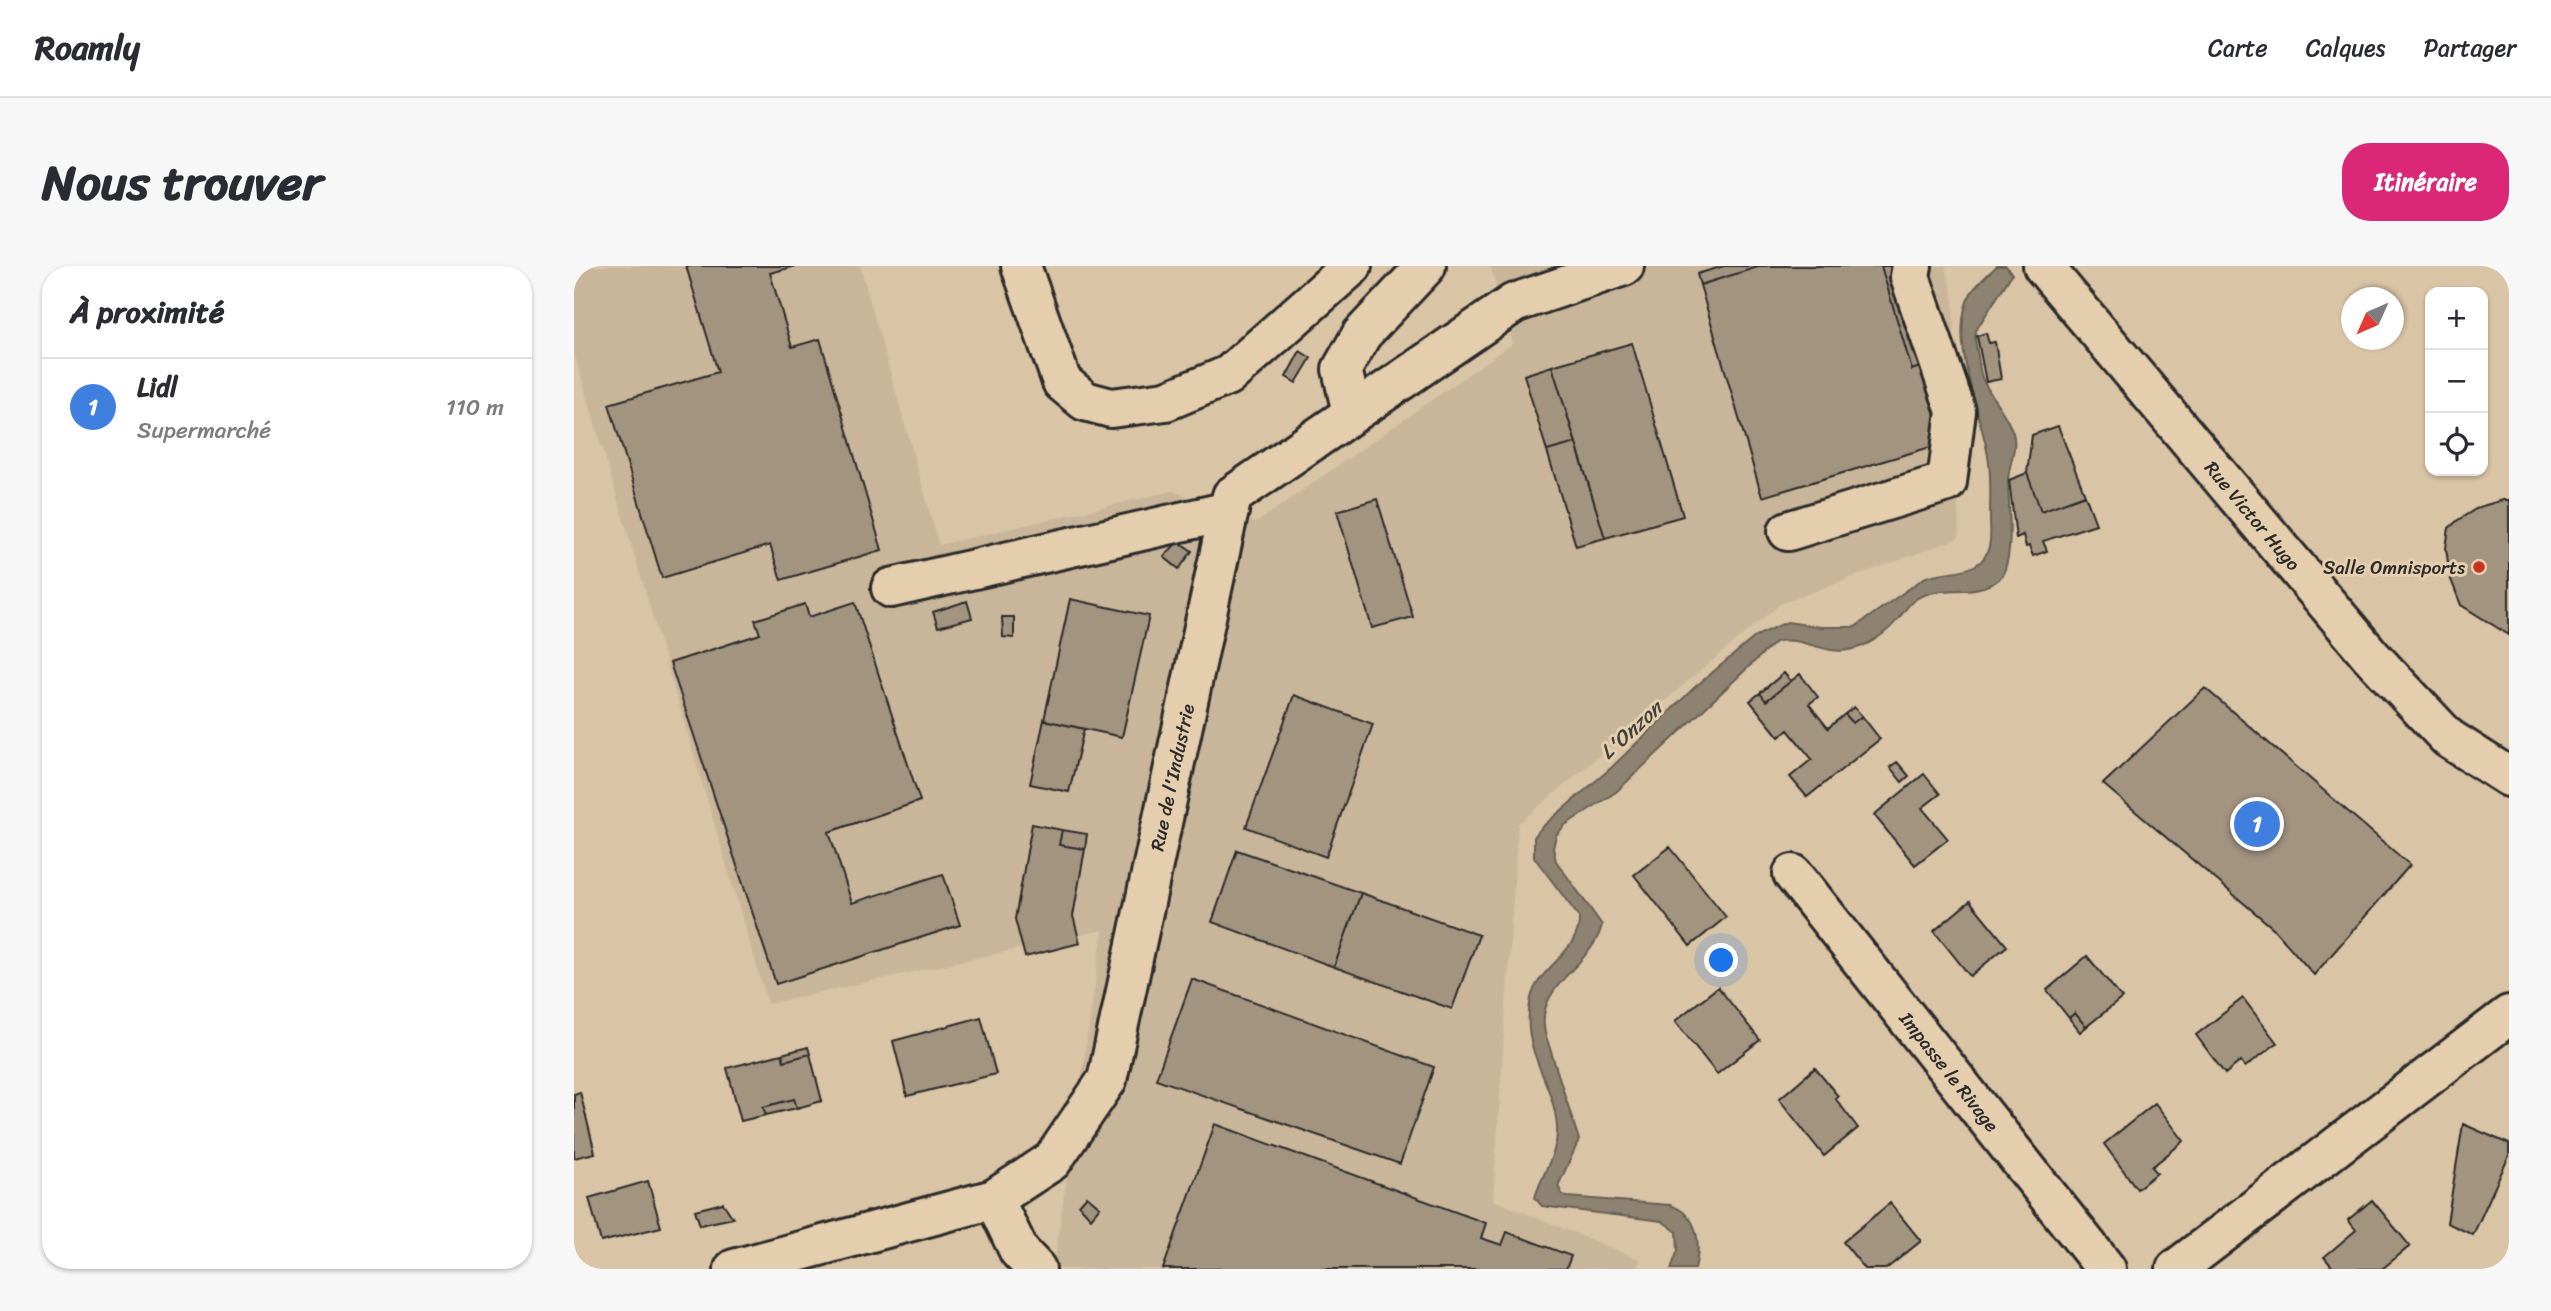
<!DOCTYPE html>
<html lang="fr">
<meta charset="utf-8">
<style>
body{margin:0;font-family:Sriracha,sans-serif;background:#f7f7f7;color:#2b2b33}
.controls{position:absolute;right:21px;top:21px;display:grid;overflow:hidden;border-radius:14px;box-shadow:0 2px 5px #0004}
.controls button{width:63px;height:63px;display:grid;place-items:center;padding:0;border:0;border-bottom:2px solid #e1e1e2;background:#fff;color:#2b2b33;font:35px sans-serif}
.compass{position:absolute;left:1767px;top:21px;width:63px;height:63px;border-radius:50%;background:#fff;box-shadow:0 2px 5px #0004;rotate:225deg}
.you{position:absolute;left:1148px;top:695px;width:24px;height:24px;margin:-18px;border:5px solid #fff;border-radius:50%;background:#1a73e8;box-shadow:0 0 0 10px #1a73e833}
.badge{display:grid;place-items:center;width:46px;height:46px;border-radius:50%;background:#db2777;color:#fff;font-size:23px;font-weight:700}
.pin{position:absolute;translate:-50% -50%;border:4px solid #fff;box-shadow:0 2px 7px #0006}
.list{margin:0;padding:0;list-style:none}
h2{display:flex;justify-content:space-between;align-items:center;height:91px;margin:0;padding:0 28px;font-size:30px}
h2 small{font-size:23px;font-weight:400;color:#7c7c81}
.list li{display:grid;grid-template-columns:46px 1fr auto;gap:21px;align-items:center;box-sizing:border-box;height:98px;padding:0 28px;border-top:2px solid #e1e1e2}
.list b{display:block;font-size:26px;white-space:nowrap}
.list p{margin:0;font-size:23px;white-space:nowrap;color:#7c7c81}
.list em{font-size:23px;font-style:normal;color:#7c7c81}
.icon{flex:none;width:38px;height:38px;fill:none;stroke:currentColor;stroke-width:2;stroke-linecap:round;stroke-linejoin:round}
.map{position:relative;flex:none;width:1935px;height:1003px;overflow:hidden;border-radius:28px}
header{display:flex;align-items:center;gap:42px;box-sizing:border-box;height:98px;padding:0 35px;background:#fff;border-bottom:2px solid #e1e1e2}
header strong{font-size:33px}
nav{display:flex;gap:38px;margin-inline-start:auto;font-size:24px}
.intro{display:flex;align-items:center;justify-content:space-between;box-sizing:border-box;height:168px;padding:0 42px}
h1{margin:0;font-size:49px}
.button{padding:18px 32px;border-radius:28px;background:#db2777;color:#fff;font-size:24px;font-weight:700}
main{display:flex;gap:42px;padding:0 42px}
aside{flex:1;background:#fff;border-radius:28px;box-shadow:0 2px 5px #0004}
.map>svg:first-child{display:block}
.built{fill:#c9b69a}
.water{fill:#8e8371;stroke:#666055;stroke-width:2}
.building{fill:#a39480;stroke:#2b2b2b;stroke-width:2}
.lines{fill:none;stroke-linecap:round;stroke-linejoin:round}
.minor-casing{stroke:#2b2b2b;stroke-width:44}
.major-casing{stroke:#2b2b2b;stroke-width:44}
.minor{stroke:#e4cead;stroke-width:38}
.major{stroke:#e4cead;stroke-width:38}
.poi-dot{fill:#c8321e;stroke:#e4cead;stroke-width:2.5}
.labels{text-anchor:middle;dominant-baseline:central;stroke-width:6;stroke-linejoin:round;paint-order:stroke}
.street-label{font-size:19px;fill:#2b2b2b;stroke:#e4cead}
.poi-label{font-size:19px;fill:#2b2b2b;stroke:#e4cead;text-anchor:end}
.water-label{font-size:21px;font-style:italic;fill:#44413c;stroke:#e4cead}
</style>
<header>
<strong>Roamly</strong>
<nav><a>Carte</a><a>Calques</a><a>Partager</a></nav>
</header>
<div class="intro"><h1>Nous trouver</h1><a class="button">Itinéraire</a></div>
<main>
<aside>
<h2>À proximité<small></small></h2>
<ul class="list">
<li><span class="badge" style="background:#3f7fe0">1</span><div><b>Lidl</b><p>Supermarché</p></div><em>110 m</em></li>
</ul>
</aside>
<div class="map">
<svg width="1935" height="1003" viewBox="0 0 1935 1003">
<rect width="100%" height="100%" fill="#d9c4a5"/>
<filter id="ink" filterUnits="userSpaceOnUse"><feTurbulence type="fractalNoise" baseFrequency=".0143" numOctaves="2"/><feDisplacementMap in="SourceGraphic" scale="14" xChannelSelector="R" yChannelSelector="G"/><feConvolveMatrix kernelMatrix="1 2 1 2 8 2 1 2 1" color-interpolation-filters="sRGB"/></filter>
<g filter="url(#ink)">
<path class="built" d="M 0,0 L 286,0 L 365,279 L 599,225 L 682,257 L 939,77 L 916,0 L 1371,0 L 1379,29 L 1385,272 L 1206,338 L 944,558 L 919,934 L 1067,994 L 1061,1003 L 488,1003 L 480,998 L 529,664 L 194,738 L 0,87 Z"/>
<path class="water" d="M 1423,0 L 1432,0 L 1438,8 L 1402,64 C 1400,73 1402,81 1404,90 C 1405,99 1406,109 1410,116 C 1419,134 1433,149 1439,167 C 1444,181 1434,200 1434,215 C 1434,237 1442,299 1424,314 C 1399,332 1366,317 1342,333 C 1334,338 1330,346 1324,353 C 1313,367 1293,381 1275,384 C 1250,389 1226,369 1201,376 L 1042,526 L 991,559 L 982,569 L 979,582 L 982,595 L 1028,659 C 1018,701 960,718 971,767 L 1005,874 L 984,920 L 988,928 L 993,931 L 1096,939 C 1125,949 1127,977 1121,1003 L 1097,1003 L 1104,984 L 1103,966 L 1088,955 L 968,940 L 961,932 C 967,908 985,887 983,861 C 980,813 945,786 957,732 C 964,701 1007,686 1005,651 L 960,591 L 960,571 L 968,561 L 1037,502 L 1121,421 L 1182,370 L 1213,356 L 1247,361 L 1281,361 L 1350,312 C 1366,305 1387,308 1402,299 C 1418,290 1417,270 1416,255 C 1416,230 1418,204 1412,180 C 1403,137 1374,67 1397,27 C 1404,17 1414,8 1423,0 Z"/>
<path class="building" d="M 112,0 L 222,0 L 196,7 L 218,81 L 246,73 L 308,284 L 207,314 L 196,279 L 88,312 L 35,138 L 144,106 Z
M 1150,0 L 1187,0 L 1126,19 L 1123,8 Z
M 1187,0 L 1307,0 L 1338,104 L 1346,101 L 1370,177 L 1188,231 L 1126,19 Z
M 1307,0 L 1316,0 L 1346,101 L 1338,104 Z
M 1412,67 L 1415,77 L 1421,76 L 1427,113 L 1412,116 L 1403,70 Z
M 1058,77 L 1109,250 L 1031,272 L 978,100 Z
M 726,85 L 737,92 L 722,117 L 712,111 Z
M 978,100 L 1002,177 L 973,185 L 950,109 Z
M 1484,160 L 1511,229 L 1467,245 L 1453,207 L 1458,169 Z
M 1002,177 L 1031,272 L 1002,280 L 973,185 Z
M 1453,207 L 1467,245 L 1511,229 L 1522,258 L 1469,275 L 1473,285 L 1459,290 L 1455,280 L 1452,281 L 1449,269 L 1442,272 L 1435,214 Z
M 803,233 L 839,351 L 798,362 L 763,245 Z
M 1929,234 L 1935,234 L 1935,369 L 1887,339 L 1876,311 L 1872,282 L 1875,262 L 1884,254 L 1905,241 Z
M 604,275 L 618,285 L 605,303 L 590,291 Z
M 496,333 L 575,350 L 548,471 L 470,454 Z
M 393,335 L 398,352 L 364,361 L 359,346 Z
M 281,336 L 346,535 L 255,566 L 278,637 L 369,608 L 386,659 L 202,718 L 96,397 L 186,368 L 181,354 L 231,338 L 235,351 Z
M 428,351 L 440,351 L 440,372 L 429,371 Z
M 1210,407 L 1217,415 L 1192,435 L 1186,427 Z
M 1226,408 L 1244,431 L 1235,438 L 1254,462 L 1271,448 L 1279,457 L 1288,450 L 1306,473 L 1233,531 L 1216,511 L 1238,493 L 1214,464 L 1205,471 L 1176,435 L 1186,427 L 1192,435 Z
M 1631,422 L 1836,599 L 1740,709 L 1699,662 L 1529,518 Z
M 720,429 L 799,458 L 752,591 L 672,561 Z
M 1280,441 L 1288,450 L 1279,457 L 1271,448 Z
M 470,454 L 510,463 L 495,526 L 456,518 Z
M 1323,496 L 1335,510 L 1328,516 L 1316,501 Z
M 1350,508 L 1366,528 L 1348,542 L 1374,573 L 1341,599 L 1300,549 Z
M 458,558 L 488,564 L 485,579 L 511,583 L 499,650 L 506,677 L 451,691 L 441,653 Z
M 488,564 L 513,568 L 511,583 L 485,579 Z
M 1096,581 L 1152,651 L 1116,680 L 1060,609 Z
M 663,584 L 787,627 L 760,701 L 638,656 Z
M 787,627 L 905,669 L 878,743 L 760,701 Z
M 1396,635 L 1433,680 L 1396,710 L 1360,665 Z
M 1513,690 L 1548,732 L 1512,761 L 1501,747 L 1495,752 L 1473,724 Z
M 618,713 L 860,801 L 826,898 L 582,813 Z
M 1144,721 L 1186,774 L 1143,808 L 1101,755 Z
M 1669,732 L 1703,777 L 1671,801 L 1667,795 L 1651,808 L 1622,769 Z
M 1501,747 L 1512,761 L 1506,766 L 1495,752 Z
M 407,751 L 422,808 L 333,830 L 319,775 Z
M 234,781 L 236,788 L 210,795 L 208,788 Z
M 208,788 L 210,795 L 236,788 L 248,835 L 223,842 L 220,833 L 189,841 L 192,849 L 167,855 L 153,802 Z
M 1241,802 L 1264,830 L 1261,832 L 1284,862 L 1250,890 L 1205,833 Z
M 6,826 L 21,887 L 0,892 L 0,828 Z
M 220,833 L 223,842 L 192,849 L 189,841 Z
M 1581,837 L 1610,875 L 1578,901 L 1583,907 L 1563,923 L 1530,878 Z
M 641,858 L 912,957 L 907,972 L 928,979 L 933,966 L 997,990 L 992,1003 L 589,1003 Z
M 1889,858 L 1935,878 L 1935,890 L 1899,969 L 1873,957 Z
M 74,915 L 87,961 L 27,976 L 15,932 Z
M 513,930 L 526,941 L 517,952 L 505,939 Z
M 1798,934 L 1836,980 L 1808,1003 L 1760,1003 L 1750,991 L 1782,964 L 1774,954 Z
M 149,937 L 159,952 L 126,959 L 121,944 Z
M 1316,937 L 1347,975 L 1312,1003 L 1291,1003 L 1269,976 Z"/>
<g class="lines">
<g class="minor-casing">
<g id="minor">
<path d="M 447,0 L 488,116 L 511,135 L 537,142 L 592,135 L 655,109 L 778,0"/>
<path d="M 778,147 L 768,103 L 788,68 L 852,0"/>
<path d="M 1214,265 L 1373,216 L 1382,145 L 1336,11 L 1338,0"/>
<path d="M 317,322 L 655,245"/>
<path id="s1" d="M 1219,608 L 1532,1003"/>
<path d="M 420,933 L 445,985 L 462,1003"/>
<path id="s2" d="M 160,1003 L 420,933 L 478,895 L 533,814 L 658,230 L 940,37 L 1050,0"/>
<path d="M 1602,1003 L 1935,749"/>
</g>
</g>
<g class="major-casing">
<g id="major">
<path id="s3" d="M 1469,0 L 1797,390 L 1874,472 L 1935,511"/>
</g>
</g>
<use href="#minor" class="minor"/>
<use href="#major" class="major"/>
</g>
</g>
<circle class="poi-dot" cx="1905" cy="301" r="7"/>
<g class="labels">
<g class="street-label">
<text stroke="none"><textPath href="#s3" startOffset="326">Rue Victor Hugo</textPath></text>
<text stroke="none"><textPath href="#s2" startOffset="746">Rue de l'Industrie</textPath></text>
<text stroke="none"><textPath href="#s1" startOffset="252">Impasse le Rivage</textPath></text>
</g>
<g class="poi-label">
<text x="1891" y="301">Salle Omnisports</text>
</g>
<g class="water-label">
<text transform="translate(1057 464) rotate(-42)">L'Onzon</text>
</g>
</g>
</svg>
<div class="controls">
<button>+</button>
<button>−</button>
<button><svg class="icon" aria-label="locate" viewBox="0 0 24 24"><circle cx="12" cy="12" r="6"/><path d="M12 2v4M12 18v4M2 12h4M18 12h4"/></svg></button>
</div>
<svg class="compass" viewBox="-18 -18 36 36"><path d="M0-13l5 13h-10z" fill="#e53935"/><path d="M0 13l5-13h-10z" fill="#7c7c81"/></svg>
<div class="you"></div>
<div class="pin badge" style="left:1683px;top:558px;background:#3f7fe0">1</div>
</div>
</main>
